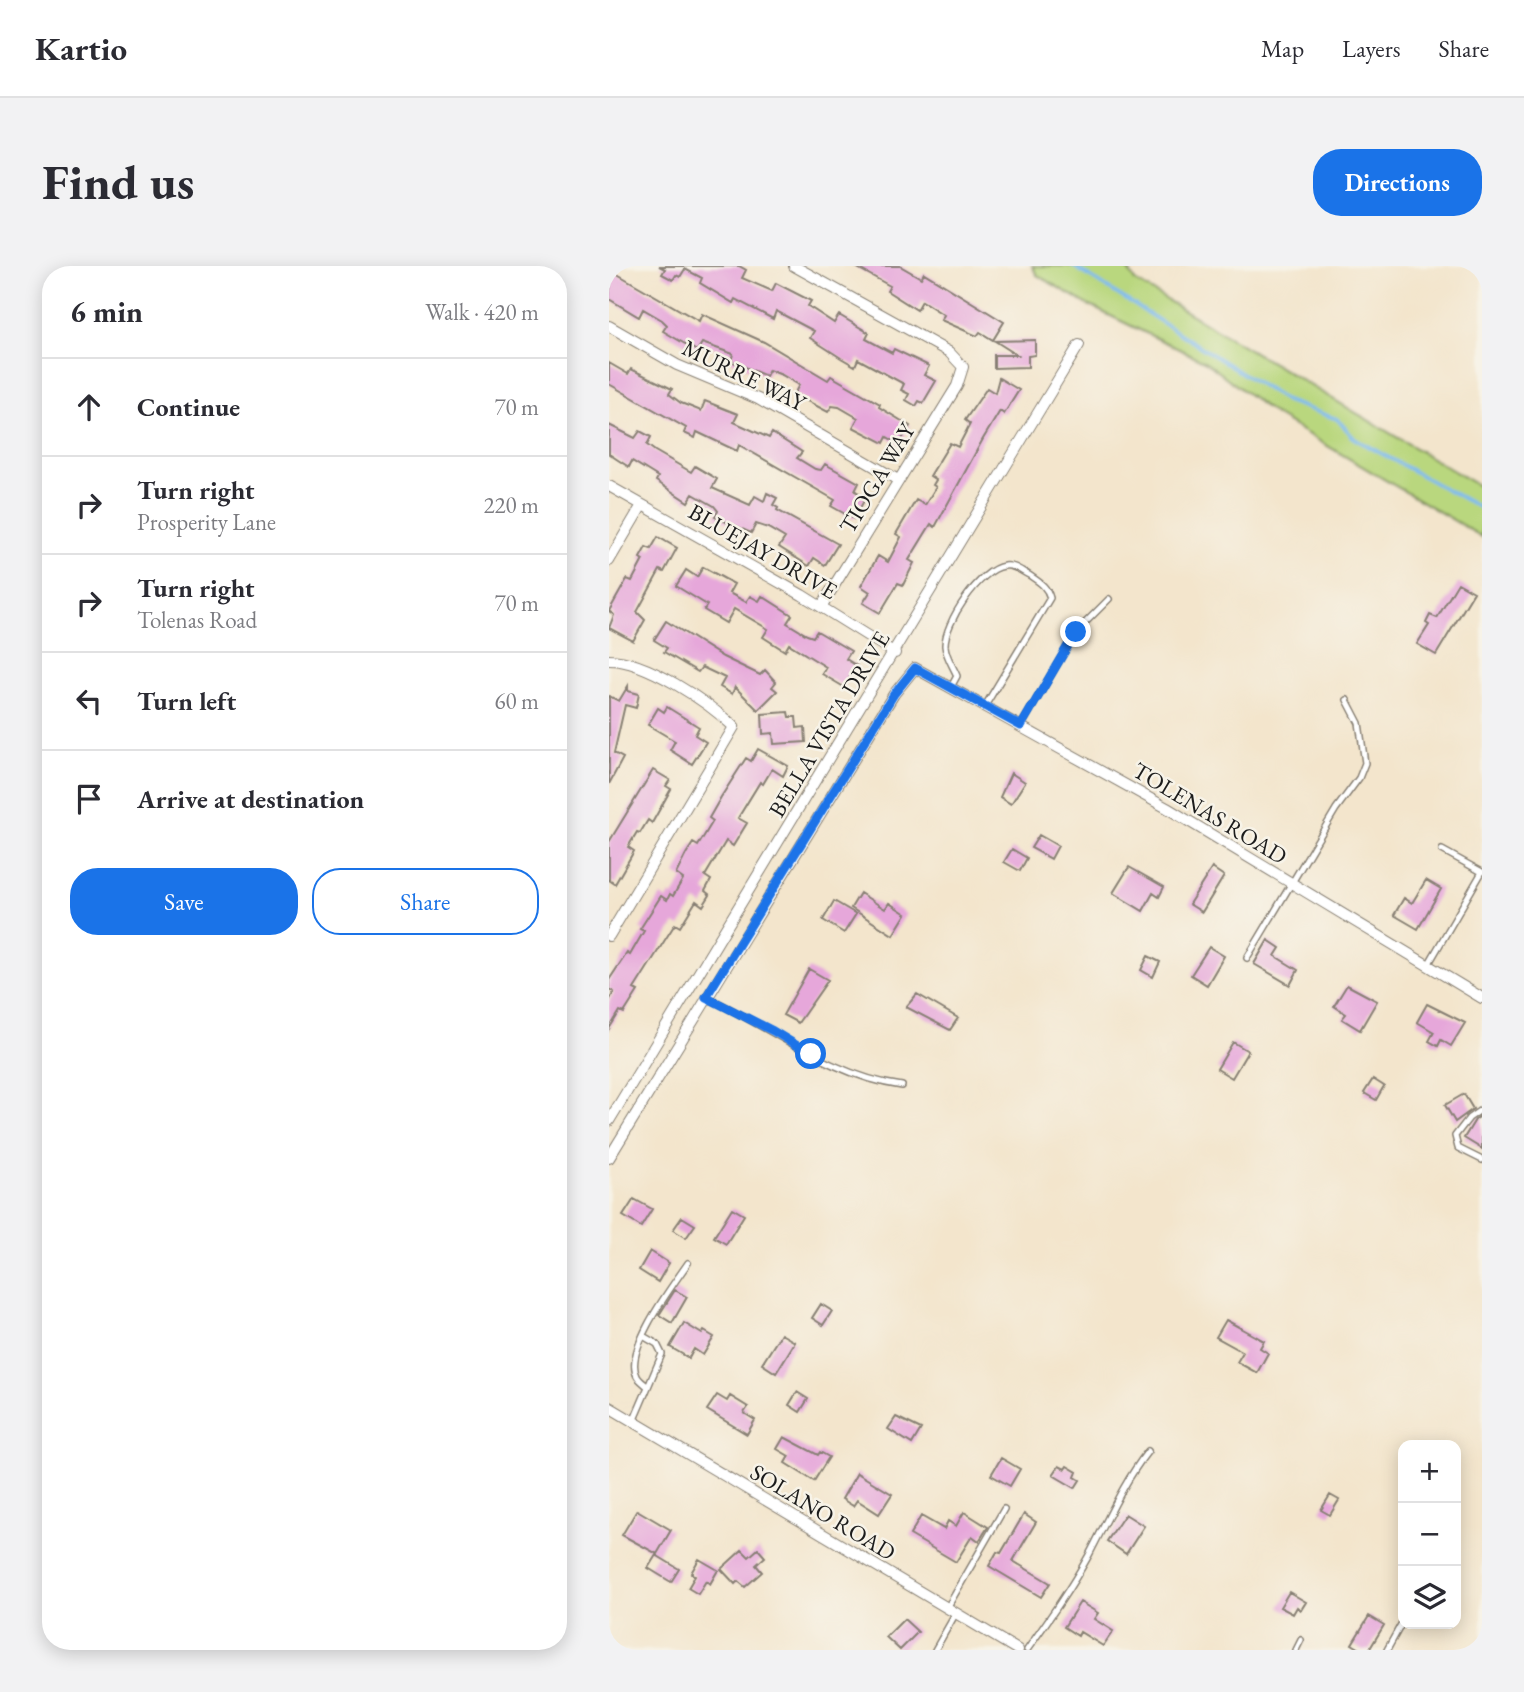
<!DOCTYPE html>
<meta charset="utf-8">
<style>
body{margin:0;font-family:"EB Garamond",serif;background:#f2f2f3;color:#2b2b33}
.controls{position:absolute;right:21px;bottom:21px;display:grid;overflow:hidden;border-radius:14px;box-shadow:0 4px 18px #0003}
.controls button{width:63px;height:63px;display:grid;place-items:center;padding:0;border:0;border-bottom:2px solid #e1e1e2;background:#fff;color:#2b2b33;font:35px sans-serif}
.stop{position:absolute;width:21px;height:21px;margin:-16px;border:5px solid #1a73e8;border-radius:50%;background:#fff}
.stop.end{background:#1a73e8;border-color:#fff;box-shadow:0 2px 7px #0008}
.list{margin:0;padding:0;list-style:none}
h2{display:flex;justify-content:space-between;align-items:center;height:91px;margin:0;padding:0 28px;font-size:30px}
h2 small{font-size:23px;font-weight:400;color:#7c7c81}
.list li{display:grid;grid-template-columns:46px 1fr auto;gap:21px;align-items:center;box-sizing:border-box;height:98px;padding:0 28px;border-top:2px solid #e1e1e2}
.list b{display:block;font-size:26px;white-space:nowrap}
.list p{margin:0;font-size:23px;white-space:nowrap;color:#7c7c81}
.list em{font-size:23px;font-style:normal;color:#7c7c81}
.actions{display:flex;gap:14px;padding:21px 28px}
.actions a{flex:1;padding:16px 0;border:2px solid #1a73e8;border-radius:28px;text-align:center;font-size:24px;color:#1a73e8}
.actions .main{background:#1a73e8;color:#fff}
.icon{flex:none;width:38px;height:38px;fill:none;stroke:currentColor;stroke-width:2;stroke-linecap:round;stroke-linejoin:round}
.map{position:relative;flex:none;width:873px;height:1384px;overflow:hidden;border-radius:28px}
header{display:flex;align-items:center;gap:42px;box-sizing:border-box;height:98px;padding:0 35px;background:#fff;border-bottom:2px solid #e1e1e2}
header strong{font-size:33px}
nav{display:flex;gap:38px;margin-inline-start:auto;font-size:24px}
.intro{display:flex;align-items:center;justify-content:space-between;box-sizing:border-box;height:168px;padding:0 42px}
h1{margin:0;font-size:49px}
.button{padding:18px 32px;border-radius:28px;background:#1a73e8;color:#fff;font-size:24px;font-weight:700}
main{display:flex;gap:42px;padding:0 42px}
aside{flex:1;background:#fff;border-radius:28px;box-shadow:0 4px 18px #0003}
.map>svg:first-child{display:block}
.green{fill:#b9d77e;stroke:#6a7a4d;stroke-width:2}
.lines{fill:none;stroke-linecap:round;stroke-linejoin:round}
.stream{stroke:#7fbbf2;stroke-width:3.5}
.building{fill:#e6a7da}
.lane-casing{stroke:#888074;stroke-width:8}
.street-casing{stroke:#888074;stroke-width:12}
.lane{stroke:#fff;stroke-width:5}
.street{stroke:#fff;stroke-width:10}
.route{stroke:#1a73e8;stroke-width:9}
.labels{text-anchor:middle;dominant-baseline:central;stroke-width:5;stroke-linejoin:round;paint-order:stroke}
.street-label{font-size:23px;fill:#1c1c1c;stroke:#f7f3e8}
</style>
<header>
<strong>Kartio</strong>
<nav><a>Map</a><a>Layers</a><a>Share</a></nav>
</header>
<div class="intro"><h1>Find us</h1><a class="button">Directions</a></div>
<main>
<aside>
<h2>6 min<small>Walk · 420 m</small></h2>
<ul class="list">
<li><svg class="icon" aria-label="ahead" viewBox="0 0 24 24"><path d="M12 20V5M6 11l6-6 6 6"/></svg><div><b>Continue</b></div><em>70 m</em></li>
<li><svg class="icon" aria-label="right" viewBox="0 0 24 24"><path d="M7 20v-9h11M14 6l5 5-5 5"/></svg><div><b>Turn right</b><p>Prosperity Lane</p></div><em>220 m</em></li>
<li><svg class="icon" aria-label="right" viewBox="0 0 24 24"><path d="M7 20v-9h11M14 6l5 5-5 5"/></svg><div><b>Turn right</b><p>Tolenas Road</p></div><em>70 m</em></li>
<li><svg class="icon" aria-label="left" viewBox="0 0 24 24"><path d="M17 20v-9H6M10 6l-5 5 5 5"/></svg><div><b>Turn left</b></div><em>60 m</em></li>
<li><svg class="icon" aria-label="arrive" viewBox="0 0 24 24"><path d="M6 21V4h12l-3 4 3 4H6"/></svg><div><b>Arrive at destination</b></div></li>
</ul>
<div class="actions"><a class="main">Save</a><a>Share</a></div>
</aside>
<div class="map">
<svg width="873" height="1384" viewBox="0 0 873 1384">
<rect width="100%" height="100%" fill="#f7f3e8"/>
<filter id="ink" filterUnits="userSpaceOnUse"><feTurbulence type="fractalNoise" baseFrequency=".0143" numOctaves="2"/><feDisplacementMap in="SourceGraphic" scale="14" xChannelSelector="R" yChannelSelector="G"/><feConvolveMatrix kernelMatrix="1 2 1 2 8 2 1 2 1" color-interpolation-filters="sRGB"/></filter>
<filter id="wash" filterUnits="userSpaceOnUse"><feTurbulence type="fractalNoise" baseFrequency=".00686" numOctaves="4" result="noise"/><feDisplacementMap in="SourceGraphic" scale="28" xChannelSelector="R" yChannelSelector="G"/><feGaussianBlur stdDeviation="1.57" result="paint"/><feColorMatrix in="noise" values="0 0 0 0 0 0 0 0 0 0 0 0 0 0 0 0 0 1.4 0 .05"/><feComposite in="paint" operator="in"/></filter>
<g filter="url(#wash)">
<rect width="100%" height="100%" fill="#f3e5cc"/>
<path class="green" d="M 423,0 L 517,0 L 526,15 L 873,222 L 873,271 L 666,149 L 597,96 L 481,40 L 428,9 Z"/>
<g class="lines">
<path class="stream" d="M 464,0 L 677,135 L 728,153 L 746,173 L 873,243"/>
</g>
<g id="blocks">
<path class="building" d="M 50,0 L 130,0 L 137,4 L 133,12 L 163,25 L 167,17 L 202,35 L 199,40 L 225,57 L 230,49 L 260,67 L 257,73 L 283,87 L 285,83 L 320,100 L 315,109 L 327,115 L 314,137 L 310,135 L 307,140 L 297,134 L 300,128 L 292,124 L 295,118 L 249,93 L 246,100 L 232,92 L 201,72 L 205,65 L 167,45 L 164,53 L 126,33 L 124,37 L 91,17 L 93,12 L 76,3 L 71,11 L 67,9 L 64,14 L 53,8 L 56,3 Z
M 245,0 L 291,0 L 312,12 L 315,7 L 395,56 L 384,74 L 371,66 L 368,70 L 332,54 L 335,49 L 313,35 L 308,44 L 278,25 L 281,20 Z
M 3,5 L 90,55 L 93,48 L 155,76 L 219,114 L 222,110 L 271,138 L 270,141 L 301,160 L 290,178 L 278,171 L 275,177 L 244,161 L 249,152 L 230,141 L 223,140 L 219,146 L 185,128 L 190,119 L 173,109 L 160,104 L 157,110 L 122,95 L 124,88 L 93,77 L 88,85 L 54,65 L 58,59 L 53,54 L 34,43 L 30,51 L 0,33 Z
M 426,74 L 426,89 L 419,90 L 419,101 L 385,102 L 385,89 L 408,89 L 386,75 Z
M 0,97 L 19,108 L 22,103 L 51,117 L 63,123 L 60,128 L 72,137 L 92,145 L 96,135 L 129,148 L 125,156 L 160,172 L 163,167 L 193,186 L 188,192 L 206,203 L 212,204 L 216,198 L 250,217 L 246,225 L 257,231 L 245,253 L 222,240 L 226,234 L 130,179 L 128,185 L 88,166 L 86,172 L 75,167 L 77,162 L 0,118 Z
M 390,112 L 410,124 L 395,148 L 391,145 L 374,173 L 326,261 L 322,258 L 300,294 L 305,297 L 294,319 L 289,317 L 271,347 L 254,337 L 261,326 L 252,320 L 269,290 L 279,296 L 292,271 L 287,268 L 307,234 L 316,239 L 327,221 L 324,219 L 327,214 L 321,210 L 341,177 L 349,181 L 361,158 L 356,154 L 378,122 L 386,127 Z
M 0,159 L 26,172 L 31,165 L 42,171 L 38,179 L 46,185 L 82,206 L 86,200 L 108,213 L 103,222 L 141,239 L 146,230 L 155,235 L 158,227 L 168,232 L 164,239 L 169,242 L 168,244 L 229,278 L 216,299 L 205,292 L 200,300 L 170,281 L 176,272 L 159,262 L 147,258 L 142,267 L 106,251 L 109,245 L 105,240 L 84,228 L 79,236 L 47,215 L 49,211 L 23,195 L 20,201 L 9,194 L 0,188 Z
M 49,271 L 68,282 L 55,306 L 51,304 L 28,346 L 36,354 L 24,375 L 0,362 L 5,349 L 0,345 L 18,313 L 23,315 L 34,294 L 31,292 L 37,281 L 42,283 Z
M 94,301 L 125,318 L 120,327 L 137,336 L 141,330 L 150,335 L 153,330 L 183,349 L 178,357 L 198,369 L 204,371 L 208,365 L 242,385 L 237,393 L 248,400 L 235,421 L 213,408 L 217,401 L 180,378 L 176,385 L 154,371 L 159,363 L 125,343 L 117,357 L 95,344 L 98,339 L 67,320 L 77,304 L 88,311 Z
M 849,317 L 865,326 L 827,389 L 808,378 L 820,359 L 817,357 L 821,349 L 828,352 Z
M 57,355 L 114,391 L 151,409 L 156,404 L 167,416 L 163,421 L 168,425 L 149,444 L 126,421 L 123,428 L 111,421 L 116,412 L 93,401 L 89,406 L 55,386 L 58,382 L 45,374 Z
M 19,420 L 19,425 L 30,428 L 27,442 L 16,439 L 5,487 L 14,492 L 0,518 L 0,430 L 10,435 Z
M 58,441 L 90,461 L 86,469 L 97,476 L 83,498 L 61,484 L 66,475 L 39,459 L 49,442 L 55,446 Z
M 179,446 L 180,451 L 187,451 L 188,462 L 196,461 L 197,476 L 165,478 L 164,467 L 154,468 L 153,448 Z
M 149,483 L 179,500 L 174,510 L 163,503 L 154,518 L 151,516 L 129,552 L 138,557 L 124,580 L 117,575 L 96,610 L 102,614 L 96,625 L 101,629 L 94,640 L 87,635 L 71,661 L 66,658 L 25,723 L 29,725 L 15,747 L 11,745 L 0,763 L 0,735 L 5,726 L 0,723 L 0,714 L 18,687 L 21,689 L 35,665 L 31,663 L 52,630 L 58,634 L 61,628 L 64,630 L 74,613 L 67,608 L 77,588 L 84,577 L 89,580 L 104,555 L 100,552 L 112,531 L 137,492 L 142,495 Z
M 44,504 L 61,514 L 57,520 L 62,523 L 43,557 L 39,554 L 31,567 L 28,566 L 19,581 L 25,585 L 6,618 L 0,614 L 0,576 Z
M 402,507 L 416,516 L 402,538 L 391,531 Z
M 430,569 L 449,580 L 442,593 L 422,582 Z
M 403,583 L 418,592 L 411,605 L 395,596 Z
M 520,601 L 555,621 L 550,631 L 544,627 L 534,645 L 504,627 Z
M 603,602 L 615,610 L 593,646 L 580,638 Z
M 817,614 L 832,623 L 809,663 L 785,649 L 795,632 L 803,637 Z
M 251,627 L 276,643 L 280,637 L 297,648 L 284,669 L 242,642 Z
M 225,635 L 247,648 L 235,667 L 214,654 Z
M 659,674 L 671,682 L 666,690 L 689,704 L 681,719 L 645,698 Z
M 600,681 L 615,690 L 598,719 L 582,709 Z
M 539,690 L 551,696 L 544,711 L 532,704 Z
M 200,703 L 219,714 L 189,757 L 174,749 Z
M 738,719 L 768,735 L 751,764 L 733,753 L 737,748 L 725,740 Z
M 308,728 L 349,752 L 341,764 L 297,741 Z
M 818,738 L 856,757 L 842,780 L 832,774 L 829,780 L 820,775 L 825,766 L 808,756 Z
M 624,776 L 639,785 L 623,812 L 608,803 Z
M 764,813 L 775,820 L 767,834 L 755,827 Z
M 855,828 L 864,843 L 846,856 L 836,839 Z
M 873,849 L 873,883 L 855,872 L 866,854 Z
M 25,933 L 43,943 L 32,961 L 14,950 Z
M 123,942 L 135,949 L 117,978 L 105,971 Z
M 73,951 L 86,959 L 77,972 L 64,964 Z
M 41,985 L 60,997 L 49,1016 L 30,1004 Z
M 66,1024 L 78,1031 L 63,1057 L 50,1049 Z
M 212,1038 L 223,1045 L 214,1059 L 203,1052 Z
M 617,1054 L 655,1075 L 651,1082 L 659,1087 L 648,1107 L 628,1096 L 634,1086 L 607,1071 Z
M 75,1057 L 93,1068 L 95,1065 L 105,1071 L 94,1089 L 85,1083 L 80,1092 L 61,1081 Z
M 172,1068 L 186,1076 L 167,1107 L 153,1098 Z
M 188,1126 L 199,1133 L 191,1146 L 180,1139 Z
M 108,1129 L 118,1135 L 121,1130 L 139,1141 L 135,1147 L 146,1154 L 138,1168 L 98,1144 Z
M 287,1151 L 312,1163 L 303,1178 L 279,1163 Z
M 175,1171 L 209,1189 L 211,1186 L 220,1191 L 205,1215 L 176,1197 L 180,1190 L 168,1183 Z
M 392,1192 L 411,1203 L 401,1220 L 382,1209 Z
M 450,1200 L 456,1203 L 458,1200 L 468,1206 L 466,1211 L 471,1214 L 466,1222 L 444,1209 Z
M 248,1207 L 283,1228 L 270,1248 L 248,1234 L 244,1240 L 233,1233 Z
M 721,1229 L 730,1234 L 721,1249 L 712,1244 Z
M 28,1244 L 62,1264 L 48,1288 L 13,1269 Z
M 355,1246 L 379,1261 L 370,1275 L 363,1270 L 347,1296 L 301,1269 L 312,1250 L 335,1263 L 339,1255 L 347,1260 Z
M 415,1248 L 427,1256 L 404,1295 L 441,1317 L 432,1331 L 380,1300 L 388,1286 L 392,1287 Z
M 516,1248 L 535,1260 L 517,1288 L 498,1275 Z
M 149,1283 L 156,1291 L 147,1299 L 153,1306 L 136,1321 L 129,1315 L 126,1318 L 112,1303 L 133,1284 L 140,1291 Z
M 47,1289 L 70,1303 L 62,1316 L 39,1302 Z
M 90,1293 L 109,1304 L 101,1318 L 97,1315 L 89,1328 L 79,1322 L 86,1310 L 82,1307 Z
M 680,1326 L 697,1336 L 692,1344 L 688,1341 L 684,1348 L 671,1341 Z
M 471,1336 L 489,1347 L 485,1353 L 504,1365 L 494,1380 L 471,1366 L 469,1370 L 455,1361 Z
M 760,1350 L 775,1359 L 760,1384 L 753,1384 L 743,1378 Z
M 295,1353 L 309,1366 L 291,1384 L 277,1371 Z"/>
</g>
</g>
<g filter="url(#ink)">
<use href="#blocks" fill-opacity="0" stroke="#888074" stroke-width="2"/>
<g class="lines">
<g class="lane-casing">
<path id="lane" d="M 342,421 L 348,410 C 344,400 337,391 336,380 C 335,357 371,303 395,300 C 404,298 412,305 420,309 C 430,316 438,320 441,332 L 376,440
M 412,460 L 467,366 L 500,333
M 638,692 L 727,543 L 750,512 L 756,497 L 750,457 L 738,434
M 819,699 L 873,606 L 833,584
M 97,731 C 162,761 221,810 293,820
M 873,843 L 860,852 L 846,870 L 849,882 L 873,894
M 34,1070 L 48,1078 L 53,1088 L 39,1121
M 24,1156 L 39,1121 C 36,1118 30,1114 28,1110 C 14,1084 64,1019 79,997
M 338,1342 L 395,1243
M 326,1384 L 347,1347
M 418,1384 C 440,1353 462,1322 480,1289 C 499,1253 514,1217 539,1185
M 687,1384 L 692,1374
M 778,1384 L 794,1355"/>
</g>
<g class="street-casing">
<path id="street" d="M 185,0 L 340,86 L 354,101 L 348,120 L 212,341
M 0,60 L 68,99 L 149,133 L 289,214
M 0,220 L 193,329 L 286,387
M 0,295 L 33,239
M 0,394 C 37,394 99,436 125,461 L 0,670
M 0,855 L 470,79
M 0,892 L 285,428 L 306,402 L 558,542 L 873,732
M 0,1141 L 409,1384"/>
</g>
<use href="#lane" class="lane"/>
<use href="#street" class="street"/>
</g>
</g>
<g class="lines" filter="url(#ink)">
<path class="route" d="M 202,788 L 164,765 L 97,731 L 285,428 L 306,402 L 412,460 L 467,366"/>
</g>
<g class="labels">
<g class="street-label">
<text transform="translate(135 109) rotate(26)">MURRE WAY</text>
<text transform="translate(268 212) rotate(-59)">TIOGA WAY</text>
<text transform="translate(154 285) rotate(30)">BLUEJAY DRIVE</text>
<text transform="translate(220 458) rotate(-59)">BELLA VISTA DRIVE</text>
<text transform="translate(601 547) rotate(31)">TOLENAS ROAD</text>
<text transform="translate(214 1246) rotate(31)">SOLANO ROAD</text>
</g>
</g>
</svg>
<div class="controls">
<button>+</button>
<button>−</button>
<button><svg class="icon" aria-label="layers" viewBox="0 0 24 24"><path d="M12 4l9 5-9 5-9-5zM3 14l9 5 9-5"/></svg></button>
</div>
<div class="stop" style="left:202px;top:788px"></div>
<div class="stop end" style="left:467px;top:366px"></div>
</div>
</main>
